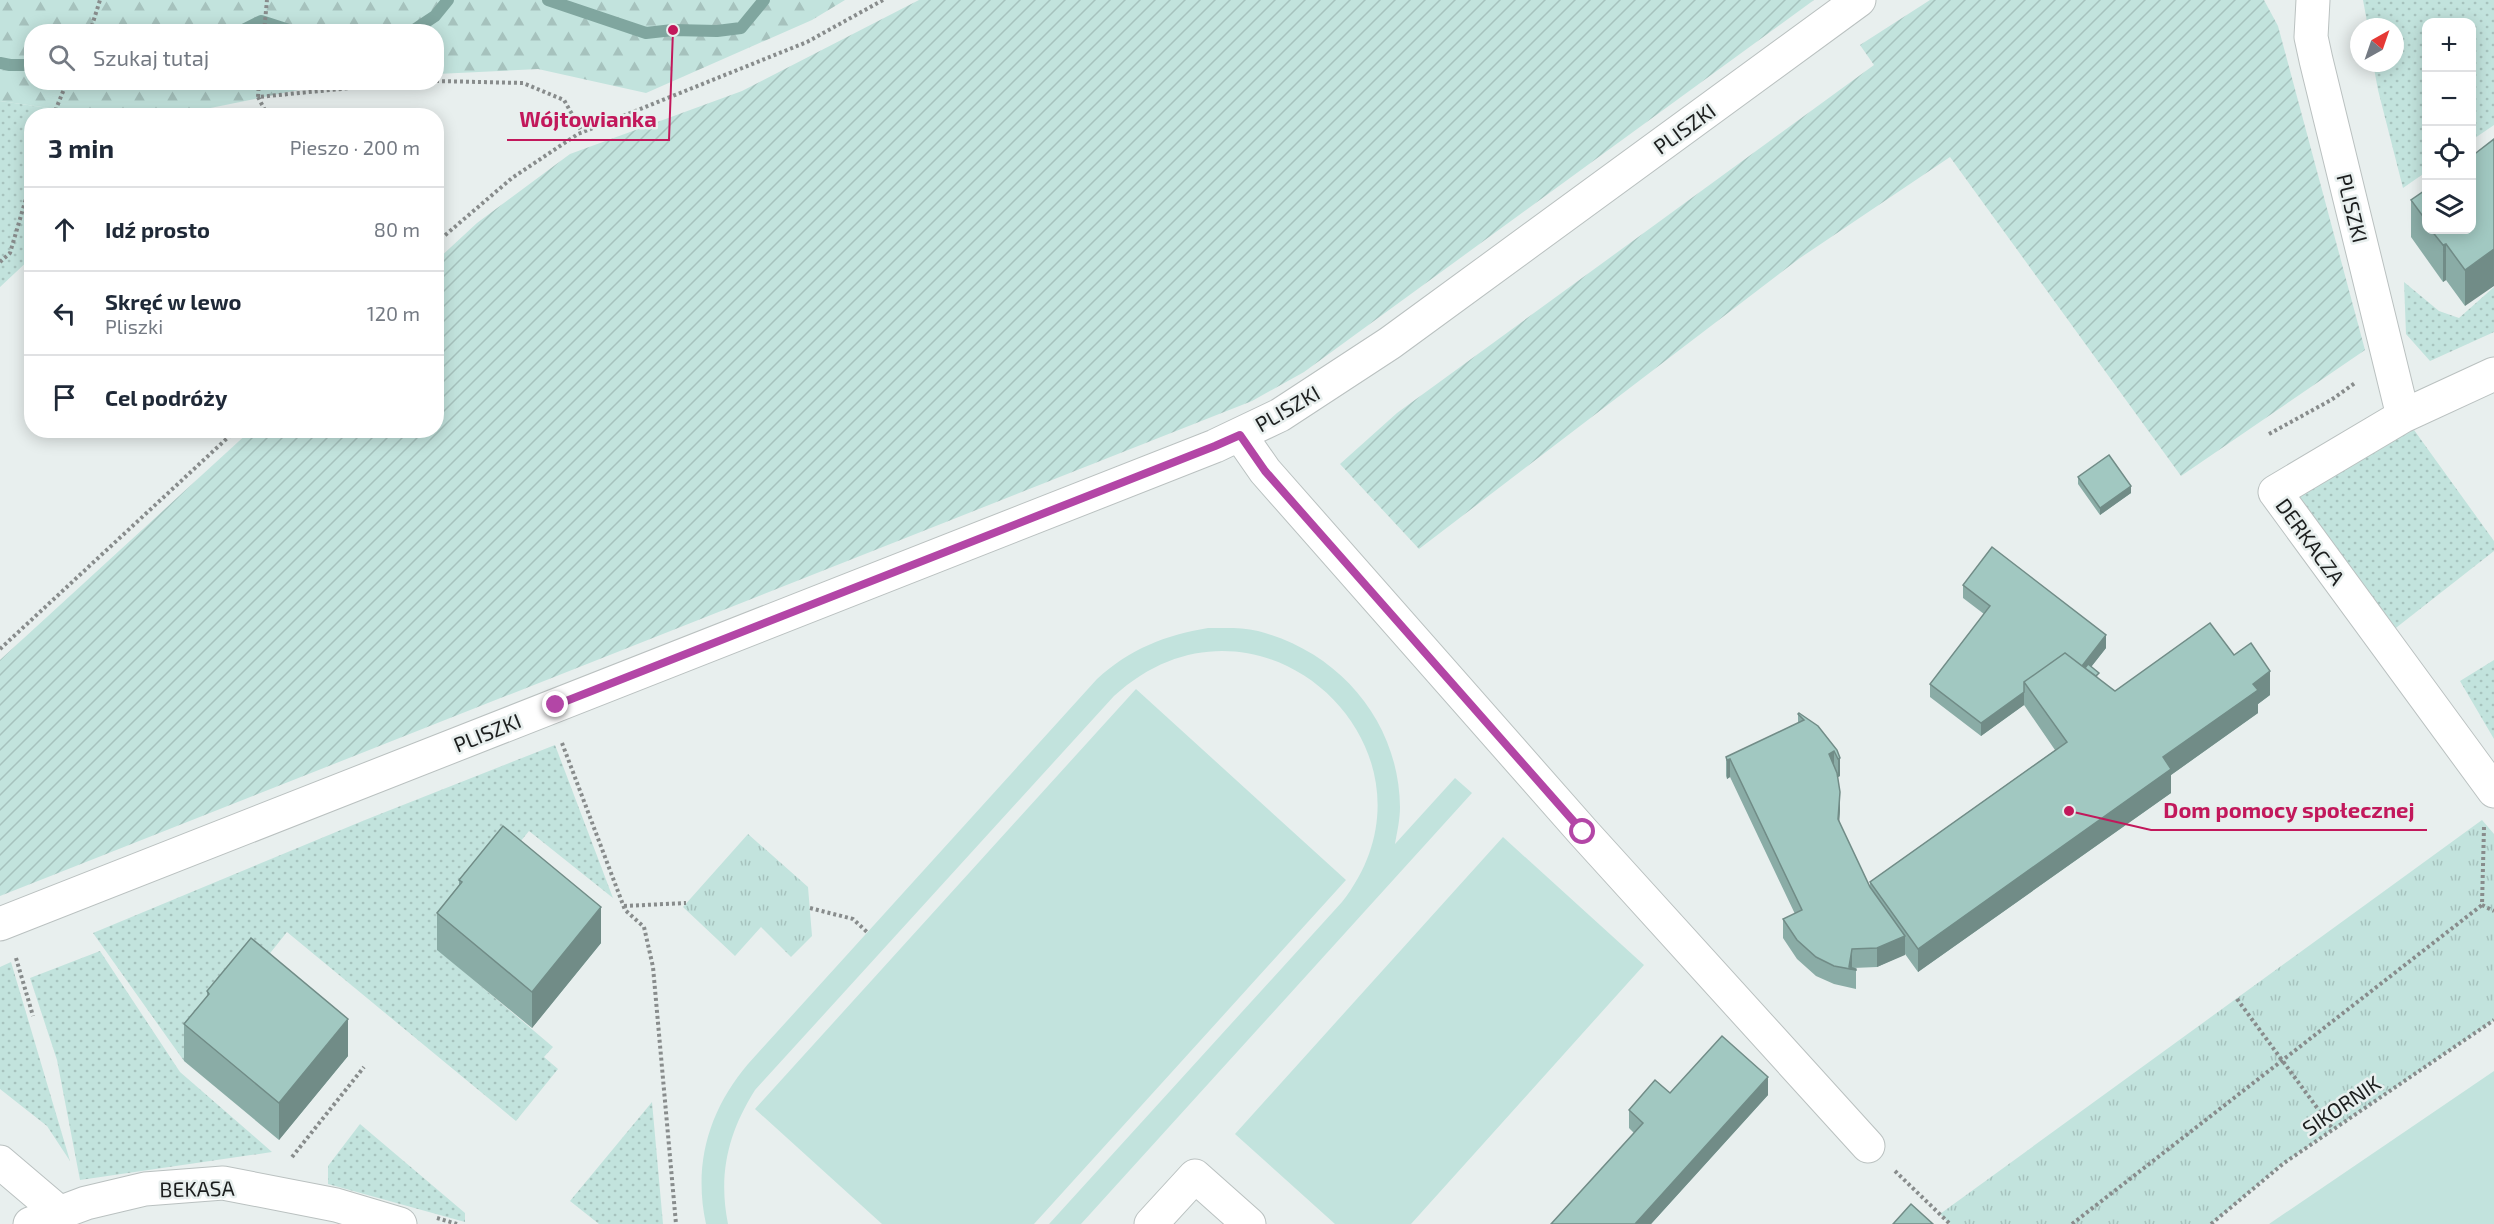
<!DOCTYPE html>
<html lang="pl">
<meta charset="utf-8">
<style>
body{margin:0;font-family:"Exo 2",sans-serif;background:#f2f2f3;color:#1f2937}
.controls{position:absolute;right:18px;top:18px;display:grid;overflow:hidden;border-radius:12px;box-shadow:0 3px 15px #0003}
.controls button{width:54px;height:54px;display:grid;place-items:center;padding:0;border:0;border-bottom:2px solid #e0e1e3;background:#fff;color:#1f2937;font:30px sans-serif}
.compass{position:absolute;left:2350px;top:18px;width:54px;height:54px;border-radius:50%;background:#fff;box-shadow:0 3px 15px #0003;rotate:40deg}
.stop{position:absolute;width:18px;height:18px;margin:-14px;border:4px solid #b346a6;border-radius:50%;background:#fff}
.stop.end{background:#b346a6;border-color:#fff;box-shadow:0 2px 6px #0008}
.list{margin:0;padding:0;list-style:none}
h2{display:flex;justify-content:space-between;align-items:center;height:78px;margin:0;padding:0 24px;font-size:26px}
h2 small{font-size:20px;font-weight:400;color:#747a83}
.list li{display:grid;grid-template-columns:39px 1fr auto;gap:18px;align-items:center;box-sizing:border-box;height:84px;padding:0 24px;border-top:2px solid #e0e1e3}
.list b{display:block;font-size:22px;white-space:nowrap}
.list p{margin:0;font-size:20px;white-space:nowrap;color:#747a83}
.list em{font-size:20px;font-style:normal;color:#747a83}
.icon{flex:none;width:33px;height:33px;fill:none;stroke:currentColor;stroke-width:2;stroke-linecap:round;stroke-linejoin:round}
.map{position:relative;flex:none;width:2494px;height:1224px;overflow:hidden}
.search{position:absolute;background:#fff;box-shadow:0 3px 15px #0003;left:24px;top:24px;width:420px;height:66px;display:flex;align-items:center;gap:15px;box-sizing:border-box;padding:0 21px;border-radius:24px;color:#747a83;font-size:22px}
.panel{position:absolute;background:#fff;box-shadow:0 3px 15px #0003;left:24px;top:108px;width:420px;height:330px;border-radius:24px}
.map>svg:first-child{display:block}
.grass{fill:url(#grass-dots)}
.forest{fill:url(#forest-firs)}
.park{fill:url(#park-tufts)}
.garden{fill:url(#garden-furrows)}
.pitch{fill:#c2e3dd}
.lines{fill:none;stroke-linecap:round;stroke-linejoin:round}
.stream{stroke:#80a69f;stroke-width:12}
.minor-casing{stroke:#bac1c0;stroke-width:35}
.path{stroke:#888c8c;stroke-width:4;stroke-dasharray:3 3;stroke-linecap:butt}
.minor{stroke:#fff;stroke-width:33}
.wall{fill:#8aaca6}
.shaded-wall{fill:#718c87}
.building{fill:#a1c8c1;stroke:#718c87;stroke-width:1.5}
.route{stroke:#b346a6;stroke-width:8}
.labels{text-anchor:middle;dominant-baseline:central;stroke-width:5;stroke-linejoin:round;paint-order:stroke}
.street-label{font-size:21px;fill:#1c1e1e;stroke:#e8efee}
.leader{fill:none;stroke:#c2185b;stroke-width:2}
.callout-dot{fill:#c2185b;stroke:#e8efee;stroke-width:2}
.callout-label{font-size:22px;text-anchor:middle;font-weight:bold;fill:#c2185b;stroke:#e8efee;stroke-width:5;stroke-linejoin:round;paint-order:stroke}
</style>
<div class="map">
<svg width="2494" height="1224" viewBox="0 0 2494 1224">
<defs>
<pattern id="grass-dots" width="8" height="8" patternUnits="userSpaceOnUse" patternTransform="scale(1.5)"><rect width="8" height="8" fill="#c2e3dd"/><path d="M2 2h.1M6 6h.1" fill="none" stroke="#a6c2bd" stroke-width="1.8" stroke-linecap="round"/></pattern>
<pattern id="forest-firs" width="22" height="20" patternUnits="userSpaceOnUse" patternTransform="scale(1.5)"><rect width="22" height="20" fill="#c2e3dd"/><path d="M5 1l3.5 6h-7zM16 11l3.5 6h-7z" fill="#a6c2bd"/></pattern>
<pattern id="park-tufts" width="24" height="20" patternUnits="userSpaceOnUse" patternTransform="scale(1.5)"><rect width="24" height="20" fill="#c2e3dd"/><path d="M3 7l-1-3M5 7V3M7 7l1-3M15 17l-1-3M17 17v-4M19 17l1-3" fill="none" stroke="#a6c2bd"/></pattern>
<pattern id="garden-furrows" width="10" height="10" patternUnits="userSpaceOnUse" patternTransform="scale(1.5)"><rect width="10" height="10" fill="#c2e3dd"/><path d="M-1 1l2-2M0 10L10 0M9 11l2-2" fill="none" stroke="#a6c2bd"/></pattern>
</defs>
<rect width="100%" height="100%" fill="#e8efee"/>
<path class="grass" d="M 2363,0 L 2494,0 L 2494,125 L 2472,140 L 2472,22 L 2426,22 L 2426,172 L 2403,188 L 2378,90 L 2373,63 L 2395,63 L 2395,27 L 2368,27 Z
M 0,101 L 98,115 L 32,116 L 31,258 L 0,287 Z
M 2404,282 L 2439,311 L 2459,318 L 2494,287 L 2494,332 L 2430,361 L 2406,334 Z
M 2414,430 L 2494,541 L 2494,551 L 2383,638 L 2291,483 Z
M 2494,660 L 2494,739 L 2460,681 Z
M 555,745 L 613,898 L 529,831 L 460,916 L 437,949 L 553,1047 L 544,1057 L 558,1069 L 516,1121 L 287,932 L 184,1061 L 93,933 L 365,820 Z
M 100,951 L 180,1072 L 272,1152 L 80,1180 L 57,1060 L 30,978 Z
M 11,962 L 70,1161 L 47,1126 L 0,1089 L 0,967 Z
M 652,1102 L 663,1224 L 599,1224 L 570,1201 Z
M 360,1124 L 465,1213 L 465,1222 L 328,1184 L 328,1166 Z"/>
<path class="forest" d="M 0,0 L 845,0 L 812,20 L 646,93 L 538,69 L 437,74 L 436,32 L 32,32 L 32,82 L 333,83 L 176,115 L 98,115 L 0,101 Z"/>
<path class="park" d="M 2482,820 L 2494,834 L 2494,1020 L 2282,1164 L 2211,1224 L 1950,1224 L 1940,1214 Z
M 748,834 L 808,887 L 812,936 L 791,957 L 761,927 L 735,956 L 683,907 Z"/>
<path class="garden" d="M 919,0 L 1814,0 L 1304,372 L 1252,401 L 0,896 L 0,660 L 250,431 L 436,430 L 437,260 L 477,223 L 570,154 L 742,91 Z
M 1930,0 L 2264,0 L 2278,26 L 2365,350 L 2181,476 L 1950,157 L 1800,258 L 1419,549 L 1340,464 L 1397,413 L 1874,65 L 1860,45 Z"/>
<path class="pitch" d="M 1208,628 C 1225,628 1242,627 1258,631 C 1340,652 1399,722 1400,807 C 1400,820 1397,832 1395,844 L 1455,778 L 1472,793 L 1081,1224 L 1049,1224 L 1342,902 C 1460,752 1259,563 1114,696 L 755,1090 C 728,1133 718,1174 728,1224 L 706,1224 C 693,1164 709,1110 748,1064 L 1097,679 C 1130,649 1165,635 1208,628 Z
M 1136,689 L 1346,880 L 1034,1224 L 882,1224 L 755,1109 Z
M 1503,837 L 1644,965 L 1411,1224 L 1335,1224 L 1235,1134 Z
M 2494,1071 L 2494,1224 L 2269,1224 Z"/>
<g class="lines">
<path class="stream" d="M 548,0 L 646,33 L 673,30 L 717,31 L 741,28 L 764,0
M 239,32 L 261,21 L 295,32
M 411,32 L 435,16 L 448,0
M 0,63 L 10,65 L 32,65"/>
<g class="minor-casing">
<path id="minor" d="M 2313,0 L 2311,37 L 2316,60 L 2403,416
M 2494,374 L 2403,416 L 2275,492 L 2494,791
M 1240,435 L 1265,471 L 1583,832 L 1868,1146
M 0,924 L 1215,446 L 1280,415 L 1390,343 L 1859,0
M 0,1162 L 60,1213
M 30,1224 L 86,1203 L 145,1189 L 223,1183 L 336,1205 L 400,1224
M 1151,1224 L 1195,1176 L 1249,1224"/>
</g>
<path class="path" d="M 90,32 L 100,0
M 264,32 L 267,0
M 436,81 L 523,83 L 564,100 L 582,132
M 259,82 L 258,97 L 413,82
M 258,97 L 268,116
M 53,116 L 67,82
M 436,243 L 512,178 L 578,134 L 807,42 L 883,0
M 0,262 L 10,253 L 32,178
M 2269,434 L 2331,400 L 2355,383
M 0,649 L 236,430
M 562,743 L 625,910 L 644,927 L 653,967 L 676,1224
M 2484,827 L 2482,905 L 2494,911
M 624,906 L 686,903
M 810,908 L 853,919 L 867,932
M 16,958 L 33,1016
M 2237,999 L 2332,1128
M 292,1157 L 364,1067
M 1895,1171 L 1950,1224
M 437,1218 L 457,1224
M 2072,1224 L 2482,905
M 2211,1224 L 2284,1163 L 2494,1020"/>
<use href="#minor" class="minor"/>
</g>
<path class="wall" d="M 2427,189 L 2427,230 L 2472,230 L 2465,306 L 2446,280 L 2443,282 L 2411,237 L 2411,200 Z
M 2078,477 L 2131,493 L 2100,515 L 2078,484 Z
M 1963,585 L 2106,648 L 2091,667 L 2099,679 L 2115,691 L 2234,655 L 2270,695 L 2258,704 L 2258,713 L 2171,775 L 2171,793 L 1918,972 L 1905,954 L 1877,967 L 1853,968 L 1856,969 L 1856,989 L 1834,984 L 1816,976 L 1797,959 L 1783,938 L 1783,919 L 1795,914 L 1730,777 L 1727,779 L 1726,776 L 1726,757 L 1798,723 L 1798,714 L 1799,713 L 1840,758 L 1840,776 L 1838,777 L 1837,774 L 1840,810 L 1839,822 L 1870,887 L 1870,882 L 2055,750 L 2024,705 L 1981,736 L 1930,697 L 1930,684 L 1984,614 L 1963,598 Z
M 459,880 L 601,943 L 532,1028 L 437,950 L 437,913 L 459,885 Z
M 207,991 L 348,1056 L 279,1140 L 184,1061 L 184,1024 L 207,997 Z
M 1670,1093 L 1768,1095 L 1651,1224 L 1551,1224 L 1634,1133 L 1629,1128 L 1629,1110 Z"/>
<path class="shaded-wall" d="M 2446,244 L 2446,280 L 2443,282 L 2443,245 Z
M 2494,249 L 2494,286 L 2465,306 L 2465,270 Z
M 2131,486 L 2131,493 L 2100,515 L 2100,508 Z
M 2106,635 L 2106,648 L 2080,681 L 2077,672 Z
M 2270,671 L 2270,695 L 2258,704 L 2258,713 L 2171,775 L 2171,793 L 1918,972 L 1918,949 L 2163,757 L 2253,684 Z
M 2024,692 L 2024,705 L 1981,736 L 1981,723 Z
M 1834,751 L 1834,770 L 1829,754 Z
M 1840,758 L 1840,776 L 1838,777 L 1838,759 Z
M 1730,759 L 1730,777 L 1727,779 L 1727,760 Z
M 1840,792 L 1840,810 L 1838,838 L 1838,819 Z
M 601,907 L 601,943 L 532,1028 L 532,992 Z
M 1905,936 L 1905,955 L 1877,967 L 1877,948 Z
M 1852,949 L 1852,970 L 1849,969 Z
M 348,1019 L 348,1056 L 279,1140 L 279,1103 Z
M 1768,1077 L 1768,1095 L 1651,1224 L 1635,1224 Z"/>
<path class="building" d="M 2494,139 L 2494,249 L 2465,270 L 2446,244 L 2443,245 L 2431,230 L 2472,230 L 2472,156 Z
M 2427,189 L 2427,222 L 2411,200 Z
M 2109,455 L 2131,486 L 2100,508 L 2078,477 Z
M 1992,547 L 2106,635 L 2082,666 L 2065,653 L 2024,682 L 2024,692 L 1981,723 L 1930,684 L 1990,606 L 1963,585 Z
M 2210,623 L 2234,655 L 2251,643 L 2270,671 L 2253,684 L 2258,690 L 2163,757 L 2171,769 L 1918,949 L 1870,882 L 2067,742 L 2024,682 L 2065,653 L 2115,691 Z
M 2088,664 L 2099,673 L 2096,676 L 2085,668 Z
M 1799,713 L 1818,726 L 1837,750 L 1840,758 L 1838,759 L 1834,751 L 1829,754 L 1837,773 L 1840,792 L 1838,819 L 1870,887 L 1905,936 L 1877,948 L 1852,949 L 1849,967 L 1856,969 L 1856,970 L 1834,966 L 1816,957 L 1797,940 L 1783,919 L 1802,910 L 1730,759 L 1727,760 L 1726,757 L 1804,720 L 1798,714 Z
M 503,826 L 601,907 L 532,992 L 437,913 L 462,882 L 459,880 Z
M 251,938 L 348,1019 L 279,1103 L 184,1024 L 209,994 L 207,991 Z
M 1722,1036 L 1768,1077 L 1635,1224 L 1551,1224 L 1643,1123 L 1629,1110 L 1655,1080 L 1670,1093 Z
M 1911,1204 L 1933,1224 L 1893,1224 Z"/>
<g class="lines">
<path class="route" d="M 556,705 L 1215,446 L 1240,435 L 1265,471 L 1583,832"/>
</g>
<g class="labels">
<g class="street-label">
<text transform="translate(1684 128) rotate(-36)">PLISZKI</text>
<text transform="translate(2353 208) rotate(76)">PLISZKI</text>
<text transform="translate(1287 408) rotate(-30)">PLISZKI</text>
<text transform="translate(2311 541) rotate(54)">DERKACZA</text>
<text transform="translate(487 732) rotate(-22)">PLISZKI</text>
<text transform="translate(2341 1105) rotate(-34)">SIKORNIK</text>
<text transform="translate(197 1188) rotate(-1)">BEKASA</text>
</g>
</g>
<path class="leader" d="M673 30L669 140H507M2069 811L2151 830H2427"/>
<g class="callout-dot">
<circle cx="673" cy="30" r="6"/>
<circle cx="2069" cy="811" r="6"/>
</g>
<g class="callout-label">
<text x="588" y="127">Wójtowianka</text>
<text x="2289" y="818">Dom pomocy społecznej</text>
</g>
</svg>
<div class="controls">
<button>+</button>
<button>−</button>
<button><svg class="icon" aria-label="locate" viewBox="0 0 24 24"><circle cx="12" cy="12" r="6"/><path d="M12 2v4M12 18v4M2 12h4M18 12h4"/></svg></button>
<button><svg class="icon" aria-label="layers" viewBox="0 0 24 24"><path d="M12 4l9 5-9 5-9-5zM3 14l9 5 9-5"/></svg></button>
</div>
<svg class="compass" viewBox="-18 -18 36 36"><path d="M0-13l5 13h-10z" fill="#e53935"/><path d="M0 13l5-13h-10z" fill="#747a83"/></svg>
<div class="stop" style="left:1583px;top:832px"></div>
<div class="stop end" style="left:556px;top:705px"></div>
<div class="search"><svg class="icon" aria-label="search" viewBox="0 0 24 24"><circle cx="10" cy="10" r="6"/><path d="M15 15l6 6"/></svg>Szukaj tutaj</div>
<section class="panel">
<h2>3 min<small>Pieszo · 200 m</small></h2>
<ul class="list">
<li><svg class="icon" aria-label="ahead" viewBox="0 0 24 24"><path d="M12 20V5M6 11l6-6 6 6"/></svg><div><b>Idź prosto</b></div><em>80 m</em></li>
<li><svg class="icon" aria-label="left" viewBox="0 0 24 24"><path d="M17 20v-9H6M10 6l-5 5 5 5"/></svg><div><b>Skręć w lewo</b><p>Pliszki</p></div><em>120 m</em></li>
<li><svg class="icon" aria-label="arrive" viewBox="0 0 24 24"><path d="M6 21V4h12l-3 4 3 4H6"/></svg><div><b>Cel podróży</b></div></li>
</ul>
</section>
</div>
